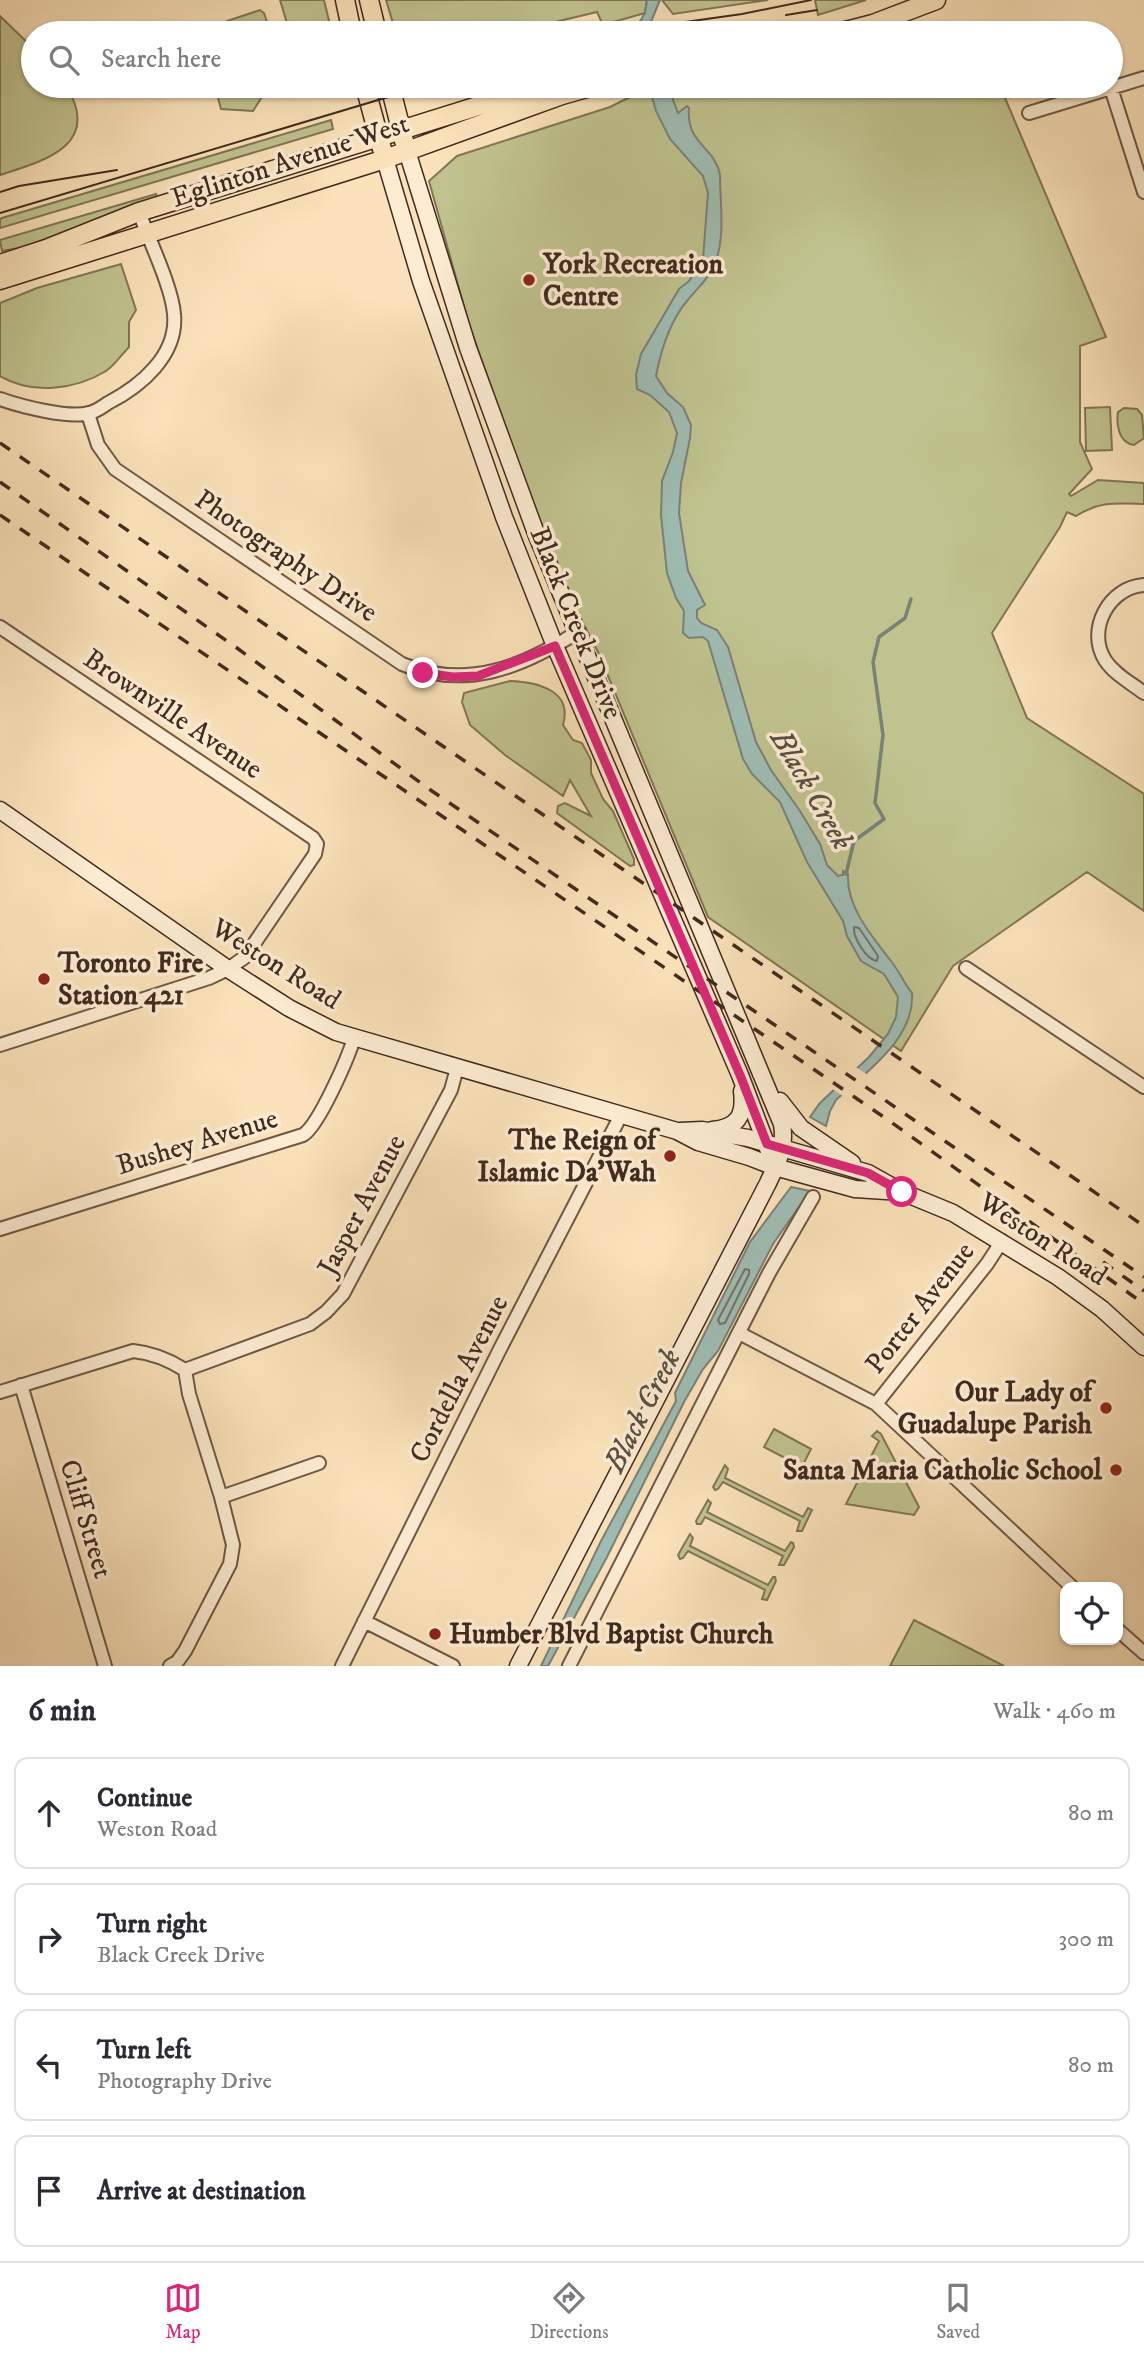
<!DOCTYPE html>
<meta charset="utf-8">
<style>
body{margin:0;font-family:"IM FELL DW Pica",serif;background:#f7f7f7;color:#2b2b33}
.controls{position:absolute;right:21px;bottom:21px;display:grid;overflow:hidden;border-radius:14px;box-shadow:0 2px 5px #0004}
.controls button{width:63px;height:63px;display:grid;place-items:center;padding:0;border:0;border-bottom:2px solid #e1e1e2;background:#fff;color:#2b2b33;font:35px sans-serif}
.stop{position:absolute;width:21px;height:21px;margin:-16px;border:5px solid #db2777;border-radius:50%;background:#fff}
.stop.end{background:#db2777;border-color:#fff;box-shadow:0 2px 7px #0008}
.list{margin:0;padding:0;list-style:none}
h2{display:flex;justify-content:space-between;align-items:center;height:91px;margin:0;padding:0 28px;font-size:30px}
h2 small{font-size:23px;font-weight:400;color:#7c7c81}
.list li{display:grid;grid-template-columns:46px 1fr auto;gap:21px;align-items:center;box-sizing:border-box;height:112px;margin:0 14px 14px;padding:0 14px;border:2px solid #e1e1e2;border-radius:14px}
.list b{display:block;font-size:26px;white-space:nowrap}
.list p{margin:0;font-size:23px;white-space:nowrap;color:#7c7c81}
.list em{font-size:23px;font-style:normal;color:#7c7c81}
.icon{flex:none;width:38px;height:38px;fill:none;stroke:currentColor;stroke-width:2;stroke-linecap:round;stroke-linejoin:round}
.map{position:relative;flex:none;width:1144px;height:1666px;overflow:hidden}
.search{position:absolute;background:#fff;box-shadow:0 2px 5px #0004;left:21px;right:21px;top:21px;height:77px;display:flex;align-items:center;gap:18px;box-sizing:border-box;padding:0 24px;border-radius:38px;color:#7c7c81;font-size:26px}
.sheet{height:595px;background:#fff}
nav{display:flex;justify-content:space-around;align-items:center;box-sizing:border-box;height:98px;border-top:2px solid #e1e1e2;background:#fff;font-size:19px;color:#7c7c81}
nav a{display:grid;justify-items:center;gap:4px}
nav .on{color:#db2777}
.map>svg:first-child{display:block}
.green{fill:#c0c38f;stroke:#807657;stroke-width:2}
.water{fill:#9fbdb4;stroke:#798278;stroke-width:2}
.pier{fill:#fbe2ba}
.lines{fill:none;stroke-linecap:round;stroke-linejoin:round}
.shore{stroke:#70746a;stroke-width:2}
.stream{stroke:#798278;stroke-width:3.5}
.street-casing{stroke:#705846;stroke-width:16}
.secondary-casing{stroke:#412a1f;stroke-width:19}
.primary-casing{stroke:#412a1f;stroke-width:21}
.street{stroke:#fcecd2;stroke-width:12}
.secondary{stroke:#fcecd2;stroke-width:16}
.primary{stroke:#fbe2ba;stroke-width:18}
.tram{stroke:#412a1f;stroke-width:2}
.rail{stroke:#412a1f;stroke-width:3.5;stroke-dasharray:12 12;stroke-linecap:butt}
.route{stroke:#db2777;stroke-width:9}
.poi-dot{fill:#8f2418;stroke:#fcecd2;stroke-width:2.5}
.labels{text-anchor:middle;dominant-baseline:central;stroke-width:7;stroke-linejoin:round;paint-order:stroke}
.street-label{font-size:28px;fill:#412a1f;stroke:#fcecd2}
.poi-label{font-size:28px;font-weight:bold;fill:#412a1f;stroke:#fcecd2;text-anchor:start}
.water-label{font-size:30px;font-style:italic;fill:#584f44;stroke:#fcecd2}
</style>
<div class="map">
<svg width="1144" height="1666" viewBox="0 0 1144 1666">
<rect width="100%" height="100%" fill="#fbe2ba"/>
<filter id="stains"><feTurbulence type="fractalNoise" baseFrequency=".00286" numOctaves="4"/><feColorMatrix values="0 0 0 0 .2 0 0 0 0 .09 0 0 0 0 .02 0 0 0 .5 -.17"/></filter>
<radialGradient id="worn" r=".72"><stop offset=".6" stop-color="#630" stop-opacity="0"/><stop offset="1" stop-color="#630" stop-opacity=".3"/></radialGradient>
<path class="green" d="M 280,0 L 324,0 L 332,33 L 290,33 Z
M 386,0 L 647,0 L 645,13 L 603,25 L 597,12 L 509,33 L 396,33 Z
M 662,0 L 768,0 L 673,14 Z
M 815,0 L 866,0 L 818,15 Z
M 260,10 L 264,13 L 271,33 L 224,33 L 227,21 Z
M 0,16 L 33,48 L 33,86 L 66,86 C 103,145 44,161 0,175 Z
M 219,86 L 264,86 L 262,97 L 253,111 L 221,109 L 217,94 Z
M 664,86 L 1000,86 L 1106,337 L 1080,346 L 1080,442 L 1092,469 L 1069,494 L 1071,496 L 1098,480 L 1144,483 L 1144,504 C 1116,503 1100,501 1076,516 L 1067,512 L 1060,527 L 992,633 L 1027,718 L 1144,794 L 1144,911 L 1087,872 L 953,966 L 901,1051 L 708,917 L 599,654 L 571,599 L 522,475 L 469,324 L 429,181 L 457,156 L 610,107 L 630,97 Z
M 331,120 L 333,129 L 0,228 L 0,219 L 2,218 Z
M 156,194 L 158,199 L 40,244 L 2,251 L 0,240 Z
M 121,264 L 136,310 L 129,322 L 129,347 C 122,354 115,365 106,371 C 75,390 32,395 0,376 L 0,303 L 37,288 Z
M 1110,407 L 1112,450 L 1086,451 L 1085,408 Z
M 1124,408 L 1137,409 L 1142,415 L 1144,438 L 1134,445 C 1119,443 1116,425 1118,412 Z
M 510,681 C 537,682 573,690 563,725 L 573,740 L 582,743 L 591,760 L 591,773 L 603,799 L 613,811 L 634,859 L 634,865 L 630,866 L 557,813 L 558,806 L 565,803 L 591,816 L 570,780 L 563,796 L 505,755 L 470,725 L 462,702 L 464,693 Z
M 774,1429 L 811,1449 L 802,1467 L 764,1447 Z
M 877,1431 L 881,1434 L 919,1507 L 914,1515 L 846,1504 L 879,1441 L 872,1436 Z
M 725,1465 L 728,1469 L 725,1478 L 803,1517 L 808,1508 L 812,1510 L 802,1531 L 797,1531 L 800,1521 L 723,1482 L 718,1489 L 715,1490 L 713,1487 Z
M 708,1500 L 711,1503 L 707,1512 L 785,1551 L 791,1542 L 793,1543 L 794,1547 L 784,1565 L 779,1565 L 783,1556 L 705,1517 L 701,1524 L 697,1524 L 696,1521 Z
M 690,1534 L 693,1538 L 690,1546 L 768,1585 L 773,1577 L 775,1577 L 776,1581 L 767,1600 L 762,1599 L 765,1590 L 688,1551 L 683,1558 L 680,1559 L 678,1555 Z
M 914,1620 L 1004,1666 L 890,1666 Z"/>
<path class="water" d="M 647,0 L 660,0 L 648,29 L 649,33 L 633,33 L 645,13 Z
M 649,86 L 668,86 L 678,113 L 687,106 L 689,108 C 686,145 715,146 720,175 C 720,205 726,238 714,266 C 708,280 696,289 687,301 C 670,321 661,350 656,376 L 667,393 L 683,407 L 691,425 L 690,438 L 681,483 L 679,513 L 688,571 L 705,605 L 697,610 L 697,618 L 701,623 L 717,630 L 728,647 L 756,742 L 771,770 L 800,811 L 820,844 L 827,865 L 838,876 L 843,875 L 843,871 L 848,874 C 846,907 872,936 891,961 C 899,971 904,983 912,993 C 915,1039 866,1072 836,1100 L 830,1111 L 826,1126 L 810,1117 L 820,1103 L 869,1057 L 888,1034 L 896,1017 L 898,997 L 884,974 L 861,961 L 847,936 L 843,921 L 807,862 L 780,802 L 752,774 L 743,759 L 708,641 L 703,637 L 689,638 L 683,633 L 684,611 L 676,598 L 667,573 L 661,515 L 662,481 L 673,452 L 677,433 L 669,412 L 650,395 L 637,389 L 636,375 L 641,354 L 679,289 L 689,281 L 703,259 L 708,193 L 703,176 L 670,139 L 656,111 Z
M 791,1187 L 810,1191 L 773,1244 L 718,1351 L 703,1369 L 684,1402 L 607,1557 L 548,1666 L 541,1666 L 600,1543 L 676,1401 L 675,1393 L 750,1242 Z"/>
<path class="pier" d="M 854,1066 L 868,1075 L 844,1097 L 831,1088 Z"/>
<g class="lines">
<path class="shore" d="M 854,927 L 859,928 L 878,956 L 877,961 C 866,959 853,938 854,927 Z
M 745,1269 L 749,1270 L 749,1274 L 725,1323 L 720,1324 L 718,1320 Z"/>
<path class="stream" d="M 846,874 L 854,841 L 884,819 L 875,803 L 883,735 L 873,662 L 879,637 L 905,618 L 911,599"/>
<g class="street-casing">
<path id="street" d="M 1111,88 L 1144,192
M 1029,113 L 1144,78
M 0,399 C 20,406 69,419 89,413 C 96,412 102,407 108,403 C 141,386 178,355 174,314 C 172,287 149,240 139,212
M 88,414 L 98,445 L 115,469 L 402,664 C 465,690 521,668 576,633
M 1144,585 C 1109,587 1086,630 1105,660 C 1114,674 1131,683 1144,693
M 0,627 L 313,838 L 317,844 L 315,854 L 245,957 L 228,969 L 209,978 L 0,1045
M 966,968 L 1144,1087
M 0,1229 L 303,1135 C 319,1125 348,1058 354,1038
M 739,1333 L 876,1404 L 1072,1587
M 185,1370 L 310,1324 L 326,1312 L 343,1294 L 451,1090 L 457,1068
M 21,1385 L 105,1666
M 0,1392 L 133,1351 C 153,1353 168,1359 185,1370
M 876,1404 L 987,1264 L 1002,1241
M 221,1497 L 319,1463
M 364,1621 L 453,1666
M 1118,1630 L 1144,1653
M 170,1666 L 177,1662 L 185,1651 L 230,1564 L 233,1545 L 221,1497 L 189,1394 L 185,1370
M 342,1666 L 500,1349 L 621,1115
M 569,1666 L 769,1273 L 813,1197"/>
</g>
<g class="secondary-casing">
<path id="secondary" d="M 407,151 L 468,348 L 537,536 L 782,1124 C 786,1149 778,1161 768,1183 L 518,1666
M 385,159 L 421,281 L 504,517 L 555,646 L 740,1075 L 775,1167
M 0,810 L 228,969 L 289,1008 L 336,1032 L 677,1131 L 698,1142 L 749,1157 L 775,1167 L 855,1189 L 902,1192
M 780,1101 L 801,1128 L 852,1163
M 712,1130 C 738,1128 745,1115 742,1091
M 680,1131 L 702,1130 L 748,1138 L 868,1173 L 902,1192 L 953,1213 L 1058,1277 L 1102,1309 L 1144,1347"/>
</g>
<g class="primary-casing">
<path id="primary" d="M 345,0 L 352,33
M 369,0 L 377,33
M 838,33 L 873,24 L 936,0
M 365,86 L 382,149
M 390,86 L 404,141
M 0,264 L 46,249 L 139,212 L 542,86
M 0,280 L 385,159 L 562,95 L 594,86"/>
</g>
<use href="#street" class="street"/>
<use href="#secondary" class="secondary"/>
<use href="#primary" class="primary"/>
<path class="tram" d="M 786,15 L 817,10
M 607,33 L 742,14 L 811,0
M 0,192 L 19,186 L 117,170
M 0,213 L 425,86"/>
<path class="rail" d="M 0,443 L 1144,1226
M 0,482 L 237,648 L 429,789 L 1144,1277
M 0,515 L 891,1122 L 1144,1304
M 1103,1262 L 1144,1291"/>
</g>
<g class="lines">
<path class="route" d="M 423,673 L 453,677 L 478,676 L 555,646 L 740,1075 L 767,1144 L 868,1173 L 902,1192"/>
</g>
<g class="poi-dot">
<circle cx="529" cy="280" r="7"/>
<circle cx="44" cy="979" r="7"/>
<circle cx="670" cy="1156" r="7"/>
<circle cx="1106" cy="1408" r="7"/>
<circle cx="1116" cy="1470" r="7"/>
<circle cx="435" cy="1634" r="7"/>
</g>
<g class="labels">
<g class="street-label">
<text transform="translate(290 161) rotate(-18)">Eglinton Avenue West</text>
<text transform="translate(286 556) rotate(34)">Photography Drive</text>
<text transform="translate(576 623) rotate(68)">Black Creek Drive</text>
<text transform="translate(173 714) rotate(34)">Brownville Avenue</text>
<text transform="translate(276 964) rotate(32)">Weston Road</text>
<text transform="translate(197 1142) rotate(-17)">Bushey Avenue</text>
<text transform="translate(362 1205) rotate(-62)">Jasper Avenue</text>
<text transform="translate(1043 1239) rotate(33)">Weston Road</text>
<text transform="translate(920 1308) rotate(-52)">Porter Avenue</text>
<text transform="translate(459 1379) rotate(-63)">Cordella Avenue</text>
<text transform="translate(86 1519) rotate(73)">Cliff Street</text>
</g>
<g class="poi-label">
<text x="543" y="264">York Recreation<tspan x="543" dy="32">Centre</tspan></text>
<text x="58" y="963">Toronto Fire<tspan x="58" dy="32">Station 421</tspan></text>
<text x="656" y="1140" text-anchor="end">The Reign of<tspan x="656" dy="32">Islamic Da'Wah</tspan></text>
<text x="1092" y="1392" text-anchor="end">Our Lady of<tspan x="1092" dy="32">Guadalupe Parish</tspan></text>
<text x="1102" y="1470" text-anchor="end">Santa Maria Catholic School</text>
<text x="449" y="1634">Humber Blvd Baptist Church</text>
</g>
<g class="water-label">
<text transform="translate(811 790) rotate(60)">Black Creek</text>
<text transform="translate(643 1411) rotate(-63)">Black Creek</text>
</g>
</g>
<rect width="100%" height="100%" filter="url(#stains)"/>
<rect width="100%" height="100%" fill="url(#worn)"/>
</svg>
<div class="controls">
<button><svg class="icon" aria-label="locate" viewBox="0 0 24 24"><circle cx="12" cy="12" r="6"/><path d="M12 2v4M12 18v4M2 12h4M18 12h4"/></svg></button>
</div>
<div class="stop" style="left:902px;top:1192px"></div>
<div class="stop end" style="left:423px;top:673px"></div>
<div class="search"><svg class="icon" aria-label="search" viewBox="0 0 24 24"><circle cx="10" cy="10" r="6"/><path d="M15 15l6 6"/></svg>Search here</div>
</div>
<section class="sheet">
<h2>6 min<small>Walk · 460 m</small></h2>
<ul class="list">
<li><svg class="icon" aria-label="ahead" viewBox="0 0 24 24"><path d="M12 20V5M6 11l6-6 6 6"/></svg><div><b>Continue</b><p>Weston Road</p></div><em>80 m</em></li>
<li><svg class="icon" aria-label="right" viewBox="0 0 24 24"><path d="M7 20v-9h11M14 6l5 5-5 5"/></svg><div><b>Turn right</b><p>Black Creek Drive</p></div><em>300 m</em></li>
<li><svg class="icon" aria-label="left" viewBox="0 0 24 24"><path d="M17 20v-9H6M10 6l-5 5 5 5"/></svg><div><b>Turn left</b><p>Photography Drive</p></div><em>80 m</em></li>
<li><svg class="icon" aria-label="arrive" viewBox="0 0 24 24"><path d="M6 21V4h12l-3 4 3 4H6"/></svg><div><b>Arrive at destination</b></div></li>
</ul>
</section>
<nav>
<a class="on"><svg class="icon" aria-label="map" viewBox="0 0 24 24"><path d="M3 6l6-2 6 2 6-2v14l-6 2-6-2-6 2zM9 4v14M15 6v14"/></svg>Map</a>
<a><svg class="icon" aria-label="directions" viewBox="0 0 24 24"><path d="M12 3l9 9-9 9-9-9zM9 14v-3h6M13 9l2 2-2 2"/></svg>Directions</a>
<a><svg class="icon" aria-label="saved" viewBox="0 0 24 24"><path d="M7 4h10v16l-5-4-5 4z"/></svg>Saved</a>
</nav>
